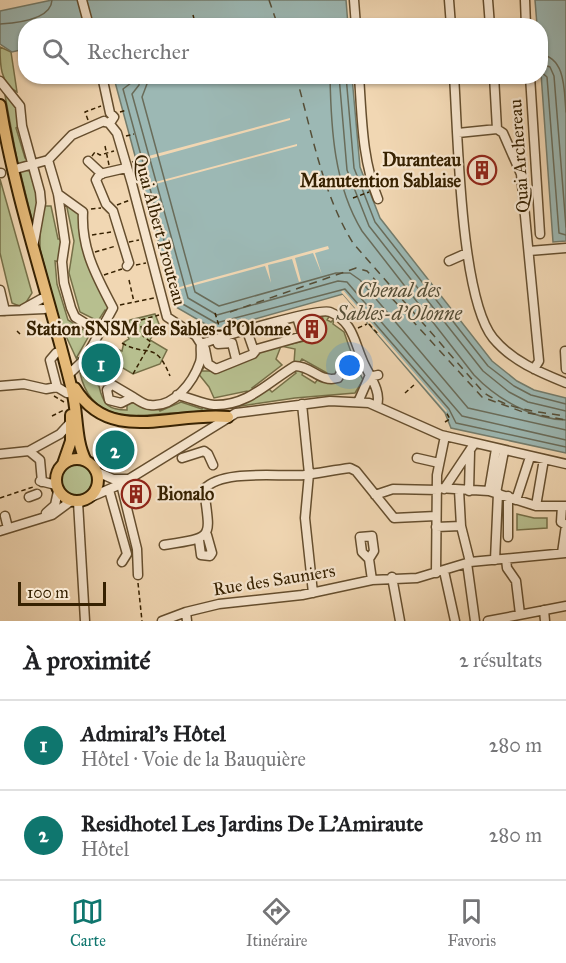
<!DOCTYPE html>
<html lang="fr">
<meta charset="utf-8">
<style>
body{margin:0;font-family:"IM FELL Great Primer",serif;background:#f2f2f2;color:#202124}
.scale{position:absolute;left:18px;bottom:15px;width:88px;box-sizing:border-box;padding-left:6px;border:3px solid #362101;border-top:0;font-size:16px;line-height:21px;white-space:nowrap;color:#362101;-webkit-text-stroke:4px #f6e5ce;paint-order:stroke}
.you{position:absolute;left:350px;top:366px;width:21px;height:21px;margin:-15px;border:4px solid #fff;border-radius:50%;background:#1a73e8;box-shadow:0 0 0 9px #1a73e833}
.badge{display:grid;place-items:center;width:39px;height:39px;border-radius:50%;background:#0f766e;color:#fff;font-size:20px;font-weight:700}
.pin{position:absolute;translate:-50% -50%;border:3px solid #fff;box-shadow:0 2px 6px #0006}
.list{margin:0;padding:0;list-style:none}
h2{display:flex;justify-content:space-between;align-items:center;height:78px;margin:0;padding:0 24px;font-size:26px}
h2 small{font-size:20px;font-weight:400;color:#757577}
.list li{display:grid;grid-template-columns:39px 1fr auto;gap:18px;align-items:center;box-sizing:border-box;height:90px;padding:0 24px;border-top:2px solid #e0e0e0}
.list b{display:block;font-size:22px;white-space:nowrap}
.list p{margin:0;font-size:20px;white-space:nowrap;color:#757577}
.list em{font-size:20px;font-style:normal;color:#757577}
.icon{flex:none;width:33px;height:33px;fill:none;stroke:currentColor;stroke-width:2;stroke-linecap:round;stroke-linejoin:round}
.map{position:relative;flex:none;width:566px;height:621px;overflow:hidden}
.search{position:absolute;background:#fff;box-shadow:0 2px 4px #0004;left:18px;right:18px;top:18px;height:66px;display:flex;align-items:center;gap:15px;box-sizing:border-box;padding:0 21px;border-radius:24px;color:#757577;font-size:22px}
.sheet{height:258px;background:#fff}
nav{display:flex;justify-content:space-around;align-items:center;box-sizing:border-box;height:84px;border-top:2px solid #e0e0e0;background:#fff;font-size:16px;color:#757577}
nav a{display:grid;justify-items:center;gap:3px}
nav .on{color:#0f766e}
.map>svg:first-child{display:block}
.green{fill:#b7bf8f;stroke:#767048;stroke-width:1.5}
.water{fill:#9cb8b4;stroke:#737c6c;stroke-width:1.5}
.pier{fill:#f1d7b3}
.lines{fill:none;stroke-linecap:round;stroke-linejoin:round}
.shore{stroke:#696c5a;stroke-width:1.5}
.ferry{stroke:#554e37;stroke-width:1.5;stroke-dasharray:8 6;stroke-linecap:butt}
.minor-casing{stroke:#654e2e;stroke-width:11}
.major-casing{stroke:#362101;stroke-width:14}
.path{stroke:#362101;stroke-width:1.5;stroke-dasharray:4.5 3;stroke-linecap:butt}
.minor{stroke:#f6e5ce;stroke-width:8}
.major{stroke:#e8bc7a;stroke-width:10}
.labels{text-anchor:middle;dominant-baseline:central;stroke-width:4.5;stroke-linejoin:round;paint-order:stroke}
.street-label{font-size:18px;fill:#362101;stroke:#f6e5ce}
.poi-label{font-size:18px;font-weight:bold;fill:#362101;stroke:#f6e5ce;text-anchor:end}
.water-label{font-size:20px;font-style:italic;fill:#554e37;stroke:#f6e5ce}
</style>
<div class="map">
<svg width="566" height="621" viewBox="0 0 566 621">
<rect width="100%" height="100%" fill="#f1d7b3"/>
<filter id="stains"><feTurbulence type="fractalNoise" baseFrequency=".00333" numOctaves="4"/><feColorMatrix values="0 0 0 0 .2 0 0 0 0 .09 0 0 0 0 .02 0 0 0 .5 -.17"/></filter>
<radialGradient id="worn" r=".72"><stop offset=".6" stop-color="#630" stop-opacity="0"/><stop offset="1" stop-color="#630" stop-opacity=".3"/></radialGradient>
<path class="green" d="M 0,47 L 11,52 L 17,92 C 0,84 0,63 0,47 Z
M 4,90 L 16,103 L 20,126 L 16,128 L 25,158 L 29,158 L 27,162 L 18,165 Z
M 31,169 L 39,196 L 33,224 L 20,171 Z
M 0,179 L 32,293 L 25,304 L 19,306 L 12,303 L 0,253 Z
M 66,203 L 81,213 L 80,231 L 107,301 L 109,311 L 105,310 L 98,321 L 80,312 L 69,273 L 74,241 Z
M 45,206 L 51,206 L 58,239 L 62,239 L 61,262 L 55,261 L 57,284 L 68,320 L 90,334 L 77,357 L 81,359 L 78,362 L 59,321 L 40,249 L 40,221 Z
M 155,314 L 159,324 L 150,340 L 167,350 L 160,364 L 133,374 L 109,360 L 114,348 L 122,351 L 124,342 L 129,339 L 125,331 L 130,320 Z
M 322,315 L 330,315 L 327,320 L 331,322 L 334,319 L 333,324 L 344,332 L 351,352 L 356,351 L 346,358 L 337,374 L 327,378 L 329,374 L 302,359 L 300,362 L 294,363 L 295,349 L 281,346 L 276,359 L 282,365 L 252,388 L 255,392 L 249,395 L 247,391 L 214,398 L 209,387 L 197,372 L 203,360 L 205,365 L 202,371 L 217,371 L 258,351 L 319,338 L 317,331 L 325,328 Z
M 355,363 L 363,380 L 355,393 L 295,398 L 214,410 L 214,407 L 257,397 L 268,388 L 272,392 L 296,373 L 294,370 L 303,371 L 302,375 L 315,383 L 318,379 C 343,389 340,372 355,363 Z
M 80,373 L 83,373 L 84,377 L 99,386 C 103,405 109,410 127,410 L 127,405 L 131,402 L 158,408 L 160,411 L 181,402 L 202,409 L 204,404 L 211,409 C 199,413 183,412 170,413 C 130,417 91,422 80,373 Z
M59 480a18 18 0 1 1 36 0a18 18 0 1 1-36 0Z
M 517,514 L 534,518 L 547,518 L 547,528 L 517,530 Z"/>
<path class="water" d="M 52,0 L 346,0 L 348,25 L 26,26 L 25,49 L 12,52 L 0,44 L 0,11 Z
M 535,0 L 566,0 L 566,241 L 553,242 L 541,73 L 540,26 L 537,25 Z
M 137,76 L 352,77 L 360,167 L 380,218 L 492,361 L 517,381 L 534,390 L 566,398 L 566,453 L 451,428 L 445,413 L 343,294 L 220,329 L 219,332 L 176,307 L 115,82 Z"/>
<path class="pier" d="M 290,118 L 290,120 L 142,161 L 141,158 Z
M 297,144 L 297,146 L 148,186 L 148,184 Z
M 328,246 L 329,249 L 315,253 L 322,275 L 313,253 L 295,258 L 301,281 L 299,282 L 292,259 L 268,265 L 271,283 L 265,266 L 177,290 L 176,288 Z
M 343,290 L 447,411 L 446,412 L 341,292 Z"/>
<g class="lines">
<path class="shore" d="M 0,24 C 17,23 51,20 52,0
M 540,54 C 566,58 564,90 566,112
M 540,63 L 550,67 L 554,76 L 566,227
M 540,71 L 547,77 L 559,233 L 566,235
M 133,76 L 131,83 L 123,89 L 181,303 L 216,323 L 345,289 L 449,409 L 456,423 L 566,447
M 140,76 L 139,85 L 132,94 L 188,298 L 217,315 L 338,281 L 347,282 L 462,416 L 566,440
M 150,76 L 142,97 L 195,292 L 219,306 L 336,273 L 350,273 L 360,280 L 468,408 L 566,430
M 330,76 C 331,129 334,185 362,231 L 474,375 C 498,400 532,419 566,420
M 339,76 L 347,170 L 369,226 L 483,371 L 509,392 L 528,402 L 566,411
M 346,76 L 354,168 L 375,222 L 488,366 L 514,386 L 531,395 L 566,404"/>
<path class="ferry" d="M 269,0 L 278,26
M 296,76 C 312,132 322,193 353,243 L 483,392 C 507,409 537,412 566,416
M 230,312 L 356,268 L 367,271 L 482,397 L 523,412 L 566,420"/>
<g class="minor-casing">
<path id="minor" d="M 82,0 L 89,26
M 354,0 L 356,26
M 449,0 L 451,26
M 488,0 L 490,26
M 525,0 L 526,26
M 102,76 L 110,113 L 114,117 L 110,123 L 105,122
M 359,76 C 362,118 362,160 378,199
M 454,76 C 458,133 460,297 493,338 C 512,361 539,372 566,383
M 494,76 L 497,129 L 503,133 L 521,174 L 539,361 L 534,369
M 530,76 L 540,234
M 0,81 L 20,106 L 22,126 L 40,192 L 41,203 L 34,242
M 109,123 L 117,133 L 132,184 L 167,317 L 196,336 L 201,344
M 458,133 L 497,129
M 48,160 L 58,194 L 65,242 L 62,262 L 64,283 L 71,308 L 75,317 L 99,332
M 88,161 L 102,174
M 19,168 L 48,160 L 72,135 L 104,121
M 126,168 L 100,174 L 96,180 L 106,204 L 113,211 L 129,263 L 127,266
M 0,173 L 1,173
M 58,194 L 83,212 C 81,248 96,276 113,308 L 85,359 L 89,370 L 111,384 L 107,390 L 109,400 L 121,403 L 133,397 C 138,400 144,405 150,405 C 174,408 193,382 200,362 C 202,356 200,350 201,344
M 529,251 L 566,248
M 449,261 L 467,253
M 0,290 L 5,311
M 23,309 L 41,299
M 0,311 L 44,309
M 283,320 L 288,340
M 247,331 L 254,351
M 216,339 L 218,344 L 232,343 L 236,359
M 201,344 C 218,338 319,307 330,312 C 352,321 354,340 362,359 C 367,373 382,390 377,405
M 205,349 L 208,364 L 216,369 L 253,354 L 257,349 L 303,336 L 297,317
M 565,351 L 566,369
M 56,353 L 50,360 L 57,387
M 68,375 L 85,359
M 111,384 L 133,397
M 0,386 L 24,384 L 46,389 L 57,387 L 67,393
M 177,395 C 189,397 202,404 214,405 C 248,406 268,382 295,366 C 312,366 320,383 338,378 L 347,362 L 360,356
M 359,400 L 369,377 L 378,375
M 302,404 L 309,474 L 305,518 L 313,593
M 29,451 L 40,460 L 42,482
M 0,454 L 29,451 L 60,434 L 71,422
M 182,458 L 204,451 L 208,454 L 213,465
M 417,458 L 439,463
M 97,472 L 113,479 L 127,479
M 40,481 L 56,485
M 121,484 L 137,549 L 138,575
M 438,488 L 489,491 L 536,506 L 566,506
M 444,489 L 474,444
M 109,490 L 127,554 L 122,562
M 459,490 L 461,526 L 470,562
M 469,491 L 470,452
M 489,491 L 496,449
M 496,493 L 504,451
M 375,495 L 393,489 L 438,490
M 29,497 L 37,494
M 91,497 L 121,484 L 236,413 L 330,401 L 369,403 L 441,435 L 566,464
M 516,500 L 530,457
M 78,502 L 85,621
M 536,506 L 544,459
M 562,506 L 561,522 L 566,525 L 562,553
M 46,513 L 55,505 L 58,491
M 5,516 L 8,528
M 436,527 L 461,526
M 0,531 L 52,515 L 71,501
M 508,537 L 508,496
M 199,540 L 201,555 L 210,556 L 212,553 L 207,535
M 164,545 C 216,537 210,539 204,489 C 223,469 277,477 304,475 C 319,473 335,470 350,468 L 356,471 L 394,518 L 436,516
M 369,559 L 374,551 L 372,536 L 360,537 L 362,552 L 369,559 L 372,580
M 506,559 L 507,568 L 516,581 L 520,614
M 495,560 L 498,493
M 467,563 L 475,621
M 444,571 L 455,621
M 436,573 L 437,475 L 445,436
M 392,577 L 400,621
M 544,610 L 545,621
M 186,612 L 187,621
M 162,621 L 186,612 L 219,604 L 302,595 L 372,580 L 417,578 L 470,562 L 566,553
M 488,621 L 566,606"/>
</g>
<g class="major-casing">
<path id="major" d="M 0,105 C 16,202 49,295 72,390 C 78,413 75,441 86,461
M 75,388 C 110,446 174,411 228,417
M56 480a21 21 0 1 1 42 0a21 21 0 1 1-42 0Z
M 63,464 L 71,441 L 71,415"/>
</g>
<path class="path" d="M 193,15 L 196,26
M 101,23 L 101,26
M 120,112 L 127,110
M 88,120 L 85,112 L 101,106
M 126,136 L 134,134
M 105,146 L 109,165
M 92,156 L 95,152 L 100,155 L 114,151
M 132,162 L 141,159
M 140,187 L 148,185
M 353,198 L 369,192
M 117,205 L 130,200
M 91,209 L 101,208
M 149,217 L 157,215
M 92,235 L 111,232
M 129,242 L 139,240
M 157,248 L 165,247
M 95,252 L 116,246
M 136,265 L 146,263
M 104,275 L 122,269
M 129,280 L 134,302
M 169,291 L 177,289
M 120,305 L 154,298
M 215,313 L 220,329
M 359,313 L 379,335
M 141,320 L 159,315
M 358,328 L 367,324
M 17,331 L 20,334
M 122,343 C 147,358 155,339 170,376
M 133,374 L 151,342 L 143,336 L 139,317
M 405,393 L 415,384
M 54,396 L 64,402
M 52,416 L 64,410
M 445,422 L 450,419 L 446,412
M 0,498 L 33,487
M 138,583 L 142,621"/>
<use href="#minor" class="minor"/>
<use href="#major" class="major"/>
</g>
<defs>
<g id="building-ring" transform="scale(1.5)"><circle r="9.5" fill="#f6e5ce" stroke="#8f2418" stroke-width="1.5"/><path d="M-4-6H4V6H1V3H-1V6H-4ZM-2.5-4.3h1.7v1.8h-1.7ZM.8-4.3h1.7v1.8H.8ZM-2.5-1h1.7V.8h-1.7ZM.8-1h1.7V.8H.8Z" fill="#8f2418"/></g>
</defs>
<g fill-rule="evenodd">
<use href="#building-ring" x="482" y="170"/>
<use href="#building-ring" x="312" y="329"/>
<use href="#building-ring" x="136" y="494"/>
</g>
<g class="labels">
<g class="street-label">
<text transform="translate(519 156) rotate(-94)">Quai Archereau</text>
<text transform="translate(160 230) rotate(75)">Quai Albert Prouteau</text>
<text transform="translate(274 580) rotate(-9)">Rue des Sauniers</text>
</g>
<g class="poi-label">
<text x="461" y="160">Duranteau<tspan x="461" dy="21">Manutention Sablaise</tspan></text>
<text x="291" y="329">Station SNSM des Sables-d'Olonne</text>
<text x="157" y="494" text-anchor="start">Bionalo</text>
</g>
<g class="water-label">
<text x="399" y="290">Chenal des<tspan x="399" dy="23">Sables-d'Olonne</tspan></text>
</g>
</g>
<rect width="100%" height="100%" filter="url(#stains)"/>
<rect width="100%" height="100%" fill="url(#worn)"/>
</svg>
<div class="scale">100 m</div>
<div class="you"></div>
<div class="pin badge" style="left:101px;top:363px">1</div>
<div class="pin badge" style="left:115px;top:450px">2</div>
<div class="search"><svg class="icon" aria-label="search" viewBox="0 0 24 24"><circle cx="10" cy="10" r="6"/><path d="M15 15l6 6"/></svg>Rechercher</div>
</div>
<section class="sheet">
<h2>À proximité<small>2 résultats</small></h2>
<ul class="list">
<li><span class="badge">1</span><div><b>Admiral's Hôtel</b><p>Hôtel · Voie de la Bauquière</p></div><em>280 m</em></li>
<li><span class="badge">2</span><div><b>Residhotel Les Jardins De L’Amiraute</b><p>Hôtel</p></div><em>280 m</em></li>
</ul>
</section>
<nav>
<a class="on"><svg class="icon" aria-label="map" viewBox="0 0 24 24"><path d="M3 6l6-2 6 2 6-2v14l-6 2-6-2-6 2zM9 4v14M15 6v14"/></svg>Carte</a>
<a><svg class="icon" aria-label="directions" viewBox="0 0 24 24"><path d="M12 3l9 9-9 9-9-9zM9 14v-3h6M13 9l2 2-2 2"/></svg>Itinéraire</a>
<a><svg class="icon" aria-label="saved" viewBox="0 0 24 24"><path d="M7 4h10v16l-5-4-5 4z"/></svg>Favoris</a>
</nav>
